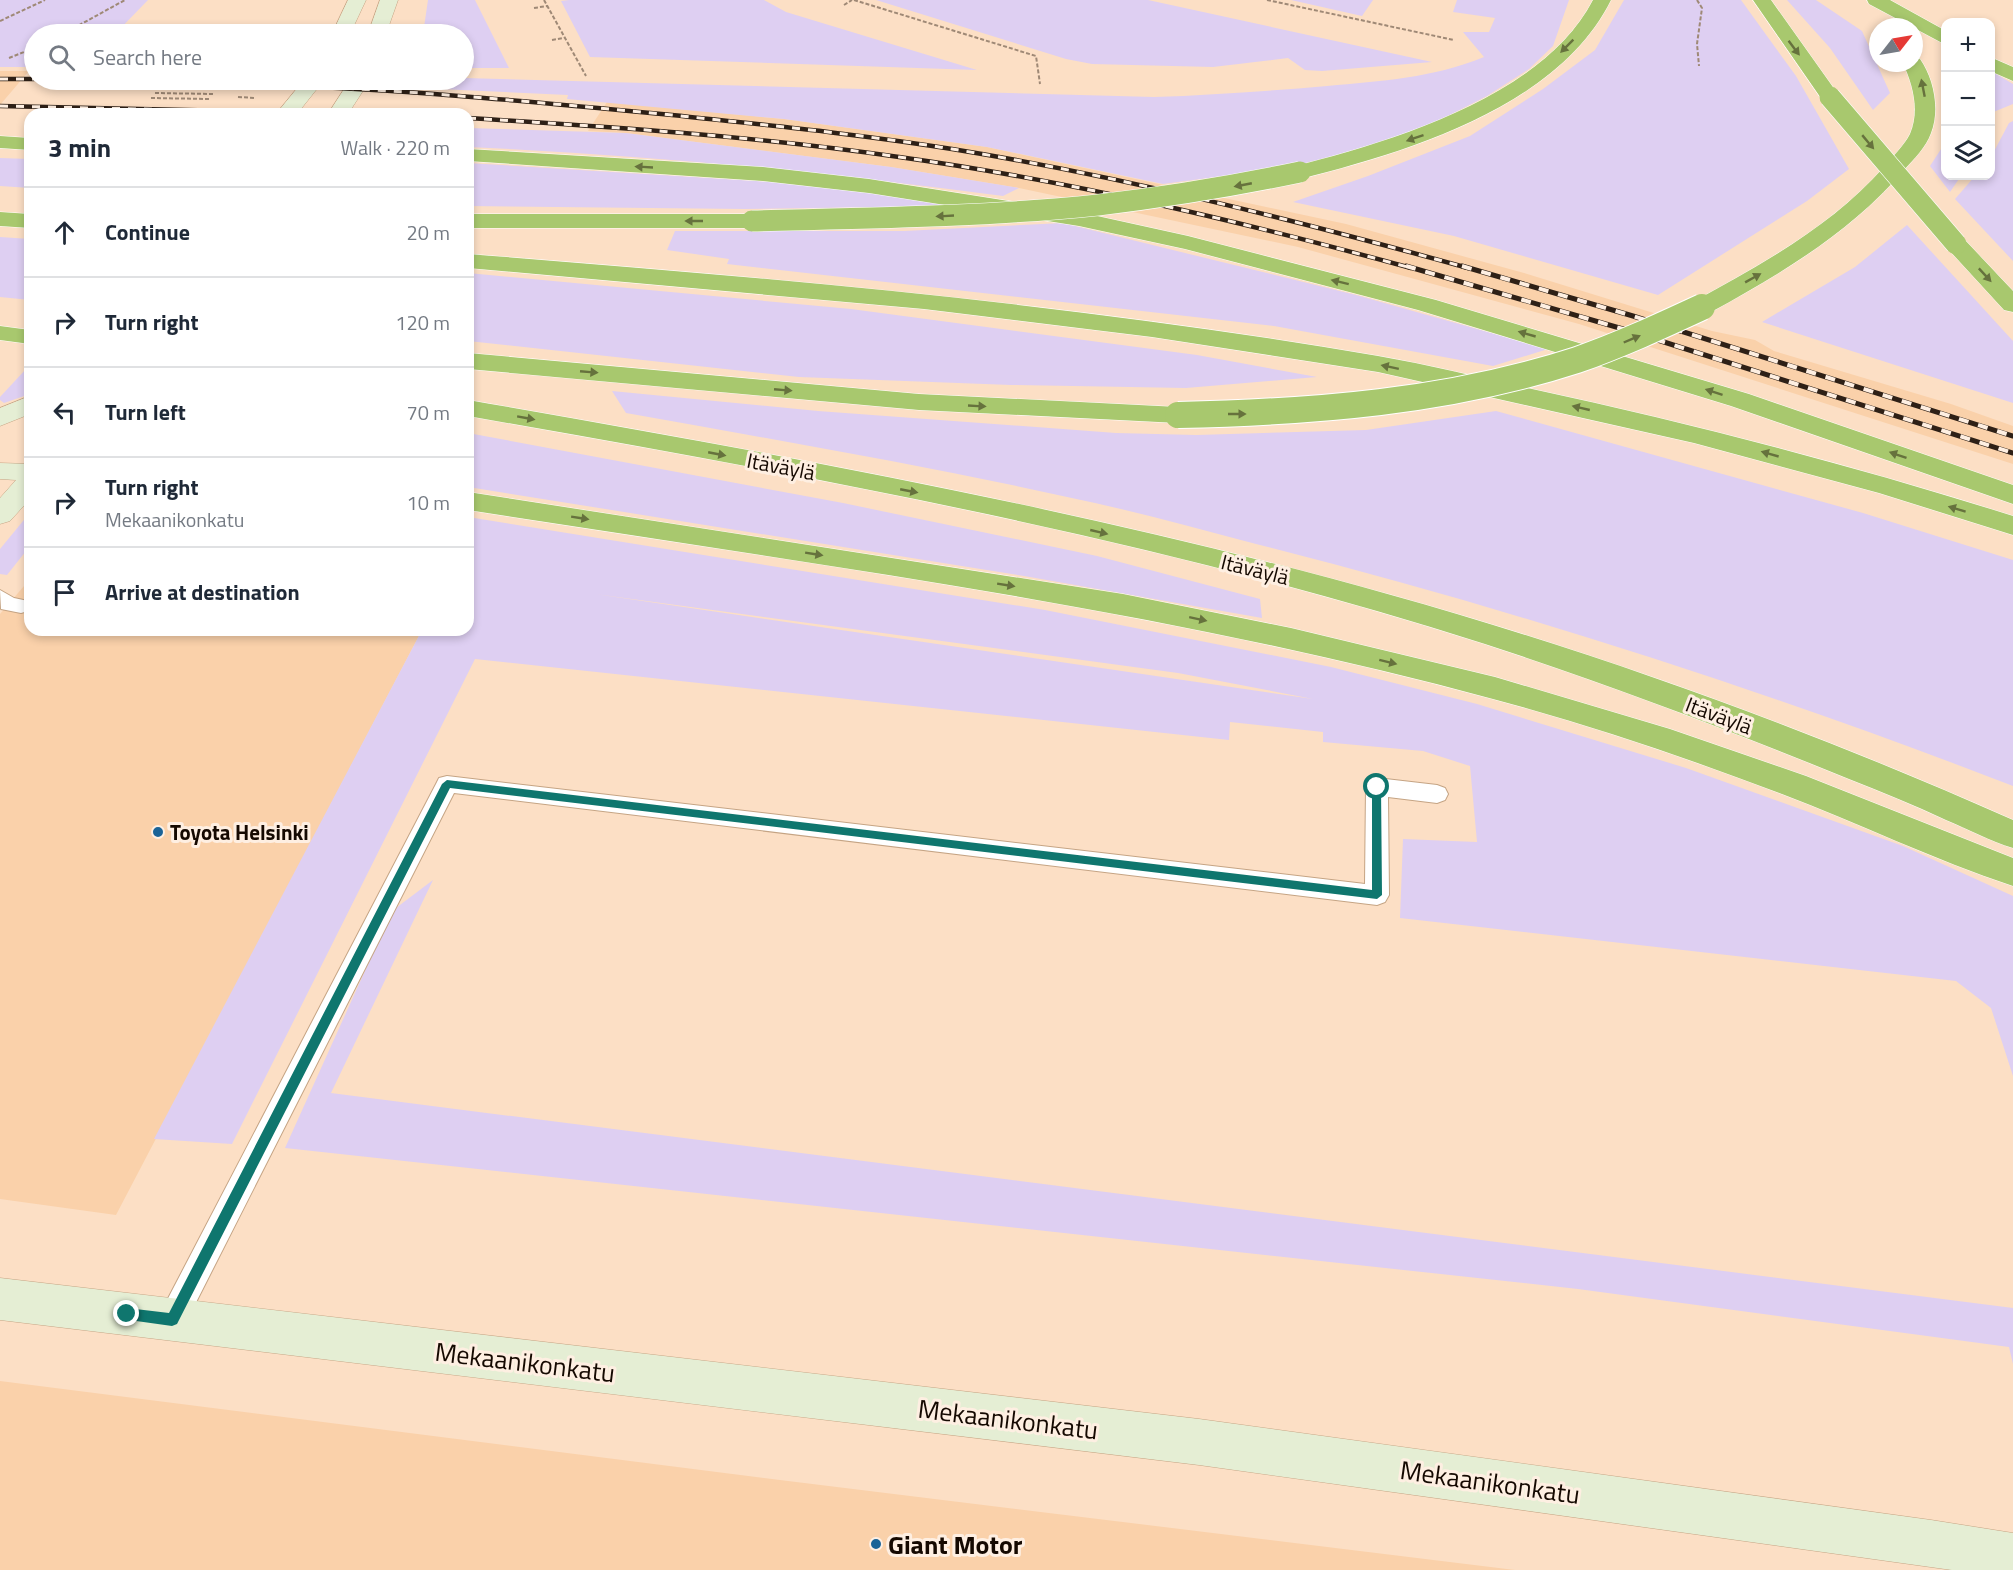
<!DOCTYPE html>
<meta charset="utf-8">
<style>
body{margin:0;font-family:"Titillium Web",sans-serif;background:#f6f6f7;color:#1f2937}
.controls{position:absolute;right:18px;top:18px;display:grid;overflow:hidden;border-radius:12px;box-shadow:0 3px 9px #0003}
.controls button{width:54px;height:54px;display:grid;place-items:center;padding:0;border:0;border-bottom:2px solid #e0e1e3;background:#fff;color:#1f2937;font:30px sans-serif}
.compass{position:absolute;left:1869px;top:18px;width:54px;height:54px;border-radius:50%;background:#fff;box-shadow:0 3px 9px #0003;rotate:59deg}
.stop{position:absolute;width:18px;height:18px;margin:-14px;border:4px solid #0f766e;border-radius:50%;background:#fff}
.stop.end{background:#0f766e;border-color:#fff;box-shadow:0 2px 6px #0008}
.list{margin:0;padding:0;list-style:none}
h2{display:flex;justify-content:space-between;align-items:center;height:78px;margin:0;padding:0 24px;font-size:26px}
h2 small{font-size:20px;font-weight:400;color:#747a83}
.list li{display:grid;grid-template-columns:39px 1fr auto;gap:18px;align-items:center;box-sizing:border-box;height:90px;padding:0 24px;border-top:2px solid #e0e1e3}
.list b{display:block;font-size:22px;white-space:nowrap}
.list p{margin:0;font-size:20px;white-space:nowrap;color:#747a83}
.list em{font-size:20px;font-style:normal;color:#747a83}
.icon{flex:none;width:33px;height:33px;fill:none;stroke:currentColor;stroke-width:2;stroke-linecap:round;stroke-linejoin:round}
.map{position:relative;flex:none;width:2013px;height:1570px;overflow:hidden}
.search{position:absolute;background:#fff;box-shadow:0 3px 9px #0003;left:24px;top:24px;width:450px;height:66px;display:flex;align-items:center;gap:15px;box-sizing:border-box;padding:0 21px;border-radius:33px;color:#747a83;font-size:22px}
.panel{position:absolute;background:#fff;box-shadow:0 3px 9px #0003;left:24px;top:108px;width:450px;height:528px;border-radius:18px}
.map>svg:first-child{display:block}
.built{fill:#fad1aa}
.green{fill:#decff2;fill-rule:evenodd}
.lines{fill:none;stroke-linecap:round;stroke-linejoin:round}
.lane-casing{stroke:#c5a484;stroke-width:2}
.secondary-casing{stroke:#c5a484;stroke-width:1}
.highway-casing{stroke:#fff;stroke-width:1}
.path{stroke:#9f8976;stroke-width:2;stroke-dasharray:4 2;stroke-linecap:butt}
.lane{fill:#fff;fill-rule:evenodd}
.secondary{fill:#e5eed4;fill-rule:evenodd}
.highway{fill:#a8c86e;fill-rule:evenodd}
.rail-far1-casing{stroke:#2e2016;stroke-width:4.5}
.rail-casing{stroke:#2e2016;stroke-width:5}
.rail-far1{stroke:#feefe2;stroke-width:3;stroke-dasharray:8;stroke-linecap:butt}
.rail{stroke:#feefe2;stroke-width:4;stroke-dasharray:10;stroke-linecap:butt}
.highway-bridge-far1-casing{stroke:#fff;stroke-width:22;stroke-linecap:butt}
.highway-bridge-casing{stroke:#fff;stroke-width:28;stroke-linecap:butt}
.highway-bridge-far1{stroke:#a8c86e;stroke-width:21}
.highway-bridge{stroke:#a8c86e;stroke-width:26}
.oneway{fill:#66723d}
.route{fill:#0f766e}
.poi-dot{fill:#1a6397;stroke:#feefe2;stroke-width:2}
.labels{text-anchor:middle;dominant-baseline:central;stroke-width:6;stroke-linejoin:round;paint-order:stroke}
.street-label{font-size:21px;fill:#150901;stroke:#feefe2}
.poi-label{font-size:21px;font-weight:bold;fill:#150901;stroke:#feefe2;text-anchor:start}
.near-street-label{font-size:26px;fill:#150901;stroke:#feefe2}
.near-poi-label{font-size:26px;font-weight:bold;fill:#150901;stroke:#feefe2;text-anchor:start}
</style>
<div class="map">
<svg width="2013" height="1570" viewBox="0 0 2013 1570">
<rect width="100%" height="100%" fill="#fcdfc5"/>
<path class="built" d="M 0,71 L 29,71 L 0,105 Z
M 607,102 L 784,119 L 987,147 L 1346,224 L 1524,273 L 1712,331 L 1755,340 L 1774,351 L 1951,404 L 2013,426 L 2013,464 L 1579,324 L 1298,247 L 1019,188 L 891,167 L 626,133 L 588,131 Z
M 30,579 L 30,630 L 422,630 L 116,1215 L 0,1199 L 0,614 Z
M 0,1381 L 788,1481 L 1515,1570 L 0,1570 Z"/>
<path class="green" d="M 0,0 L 148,0 L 115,34 L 34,34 L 34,67 L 0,67 Z
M 428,0 L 475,0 L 509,68 L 464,68 L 464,34 L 423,34 Z
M 569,0 L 764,0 L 786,12 L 977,70 L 590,57 L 561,1 Z
M 876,0 L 1148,0 L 1432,62 L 1322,71 L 1305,70 L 1288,58 L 1213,67 L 1092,64 L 1066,59 Z
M 1291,0 L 1373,0 L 1362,16 Z
M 1457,0 L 1569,0 L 1553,46 L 1529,69 L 1487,96 L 1426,127 L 1375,146 L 1290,167 L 1163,184 L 987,147 L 784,119 L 567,99 L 568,95 L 417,88 L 414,80 L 464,78 L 1154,97 C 1212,95 1269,91 1327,86 C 1381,81 1433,78 1484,57 L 1463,32 L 1489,32 L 1495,18 L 1453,12 Z
M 1624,0 L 1741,0 L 1796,76 L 1849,169 L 1807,201 L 1658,295 L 1454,236 L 1293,202 L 1368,176 L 1470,136 L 1543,89 L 1595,50 Z
M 1787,0 L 1816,0 L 1862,31 L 1890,93 L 1873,110 L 1830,48 Z
M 1991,71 L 2013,84 L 2013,104 L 1991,113 Z
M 2013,121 L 2013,261 L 1955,199 L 1975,176 L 1990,176 L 1991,157 L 2009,123 Z
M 468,128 L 626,133 L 891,167 L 1019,188 L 1003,196 C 825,172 647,155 468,147 Z
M 1945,143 L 1946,176 L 1961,176 L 1950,192 L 1930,166 Z
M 0,158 L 30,159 L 30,188 L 0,186 Z
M 468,163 L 789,183 L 874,192 L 951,206 L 745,209 L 468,206 Z
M 1063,223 L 1356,295 L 1548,349 L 1493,366 L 1274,326 L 727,264 L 729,259 L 667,250 L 675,231 L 904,231 Z
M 1907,225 L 2013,341 L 2013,403 L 1762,322 L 1855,267 Z
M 0,237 L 30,239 L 30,300 L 0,297 Z
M 468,273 L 851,309 L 1197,355 L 1317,377 L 1186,388 L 1011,385 L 799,377 L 468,341 Z
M 26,369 L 30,369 L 30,394 L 4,403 L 0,400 L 0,397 Z
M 612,391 L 818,411 L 1116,433 L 1196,435 L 1366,430 L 1496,411 L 1863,513 L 2013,560 L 2013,786 C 1765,690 1513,609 1256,544 C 1202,530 1149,515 1095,503 C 939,468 782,441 626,413 Z
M 468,433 L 843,503 L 1097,556 L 1260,599 L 1262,618 L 1024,576 L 468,487 Z
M 28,515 L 30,516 L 30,546 L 7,575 L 0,574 L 0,549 Z
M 468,517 L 1045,610 L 1331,667 L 1477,704 L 1686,768 L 1903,846 L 2013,896 L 2013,1076 L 1991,1008 L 1956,981 L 1400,918 L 1403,839 L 1477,842 L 1470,766 L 1423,751 L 1323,742 L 1323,732 L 1230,722 L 1229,740 L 475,659 L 232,1144 L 154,1139 L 422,630 L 468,630 ZM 595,594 L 1178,673 L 1313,699 Z
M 433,880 L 331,1093 L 2013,1308 L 2013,1364 L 2009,1347 L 1578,1289 L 285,1148 L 392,911 Z"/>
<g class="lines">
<g class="lane-casing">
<path id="lane" d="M 0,590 L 14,598 L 28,601 L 30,604 L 28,611 L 21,613 L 1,609 Z
M 447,776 L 1365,884 L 1366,787 L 1369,781 L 1377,778 L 1437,785 L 1445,788 L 1448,794 L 1445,800 L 1437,803 L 1388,797 L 1389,895 L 1385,902 L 1377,905 L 454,793 L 182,1330 L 172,1334 L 162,1330 L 157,1320 L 162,1310 L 436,784 L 439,778 Z"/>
</g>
<g class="secondary-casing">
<path id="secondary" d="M 348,0 L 366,0 L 350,34 L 332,34 Z
M 380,0 L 398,0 L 386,34 L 368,34 Z
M 304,80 L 324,80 L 297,114 L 276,114 Z
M 350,80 L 370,80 L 348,114 L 328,114 Z
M 30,396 L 30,414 L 0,426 L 0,408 Z
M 0,463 L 30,464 L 30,499 L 10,521 L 0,524 L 0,498 L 16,480 L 0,479 Z
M 0,1278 L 1199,1419 L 1931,1520 L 2013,1533 L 2013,1570 L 1952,1570 L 1199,1465 L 0,1320 Z"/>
</g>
<g class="highway-casing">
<path id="highway" d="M 1593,0 L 1611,0 C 1558,107 1407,152 1300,179 L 1292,177 L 1289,172 L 1292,167 C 1390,142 1543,97 1593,0 Z
M 1753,0 L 1771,0 L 1840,97 L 1837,101 L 1823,101 Z
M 1867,0 L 1890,0 L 1946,31 L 1946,45 L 1869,4 Z
M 1914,57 L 1920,59 C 1934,79 1940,110 1931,133 C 1926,147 1914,159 1904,170 C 1851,232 1782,273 1711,312 L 1702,314 L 1693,312 L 1690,307 L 1693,302 C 1762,264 1832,226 1884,167 C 1892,157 1904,146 1910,134 C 1920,111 1913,85 1903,63 L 1914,63 Z
M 1990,57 L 2013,67 L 2013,81 L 1990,71 Z
M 0,136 L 30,138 L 30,150 L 0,148 Z
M 468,149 L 763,167 L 869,179 L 1079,212 L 1188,236 L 1436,300 L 1749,394 L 2013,485 L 2013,504 L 1731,406 L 1418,310 L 1185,249 L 1079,226 L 869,193 L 763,181 L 468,161 Z
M 0,212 L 30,214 L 30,228 L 0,226 Z
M 468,214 L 752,214 L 760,216 L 763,221 L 760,226 L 752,228 L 468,228 Z
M 1956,237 L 1964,239 L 2013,291 L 2013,312 L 2004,310 L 1948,249 L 1944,244 L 1948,239 Z
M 468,254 C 772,278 1077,304 1378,356 C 1430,365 1481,378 1532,389 C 1694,424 1855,466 2013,516 L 2013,535 L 1879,493 L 1694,443 L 1378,372 L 1152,337 L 924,309 L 468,268 Z
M 0,326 L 30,330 L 30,344 L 0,340 Z
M 468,353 L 919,394 L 1178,407 L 1187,409 L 1191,415 L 1187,421 L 1178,423 L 919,410 L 468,369 Z
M 468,400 C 778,454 1088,510 1391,595 C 1602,654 1813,731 2013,820 L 2013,848 C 1990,841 1968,829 1946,820 C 1914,805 1882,792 1849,779 C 1729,730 1608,684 1485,644 C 1154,538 810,476 468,416 Z
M 468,492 L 1123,594 L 1291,628 L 1495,677 L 1670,729 L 1806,776 L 2013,858 L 2013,886 C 1934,860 1859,823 1782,794 C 1687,758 1591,725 1493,699 C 1158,608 810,564 468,510 Z"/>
</g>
<path class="path" d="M 544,0 L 586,76
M 854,0 L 1036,56 L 1040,84
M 1267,0 L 1454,40
M 1697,0 L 1702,8 L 1697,44 L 1699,66
M 844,5 L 852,0
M 534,8 L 547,6
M 0,21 L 45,0
M 63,34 L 125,0
M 552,40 L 564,38
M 9,58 L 34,48
M 241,82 L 243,80
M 155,93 L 213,94
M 238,97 L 256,98
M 151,98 L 209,99"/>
<use href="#lane" class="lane"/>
<use href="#secondary" class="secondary"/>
<use href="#highway" class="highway"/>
<g class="rail-far1-casing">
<path id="rail-far1" d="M 0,79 L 34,79
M 42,80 C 127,82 211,82 296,86 C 421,91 546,103 672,115 C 765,125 859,134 952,149 C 1126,177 1298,221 1468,268
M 0,106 L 370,114
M 468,118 C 612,127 756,136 899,157 C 1072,181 1243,222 1411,268"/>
</g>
<g class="rail-casing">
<path id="rail" d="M 1406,266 L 1623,329 L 2013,453
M 1462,266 L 1633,316 L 2013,436"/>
</g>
<use href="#rail-far1" class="rail-far1"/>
<use href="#rail" class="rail"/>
<g class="highway-bridge-far1-casing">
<path id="highway-bridge-far1" d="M 1830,97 L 1956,244
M 752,221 C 867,218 983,217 1098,205 C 1166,197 1233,186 1300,172"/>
</g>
<g class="highway-bridge-casing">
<path id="highway-bridge" d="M 1178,415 C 1313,412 1448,402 1577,360 C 1620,345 1661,326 1702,307"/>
</g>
<use href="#highway-bridge-far1" class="highway-bridge-far1"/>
<use href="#highway-bridge" class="highway-bridge"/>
</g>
<defs><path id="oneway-solid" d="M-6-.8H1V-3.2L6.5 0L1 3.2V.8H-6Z" transform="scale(1.5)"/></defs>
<g class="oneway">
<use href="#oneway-solid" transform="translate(1567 46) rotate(135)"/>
<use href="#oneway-solid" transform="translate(1794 48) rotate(53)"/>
<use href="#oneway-solid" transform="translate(1923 88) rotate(-101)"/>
<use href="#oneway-solid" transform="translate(1415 138) rotate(161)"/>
<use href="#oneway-solid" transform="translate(1868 142) rotate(50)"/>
<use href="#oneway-solid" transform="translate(644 167) rotate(-177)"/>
<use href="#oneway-solid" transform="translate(1243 185) rotate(169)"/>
<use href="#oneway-solid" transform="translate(945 216) rotate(177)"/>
<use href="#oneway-solid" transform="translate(694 221) rotate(180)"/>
<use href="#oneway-solid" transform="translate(1985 275) rotate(47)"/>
<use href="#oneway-solid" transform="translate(1753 278) rotate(-29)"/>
<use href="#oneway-solid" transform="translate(1340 282) rotate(-166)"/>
<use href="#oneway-solid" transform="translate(1527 334) rotate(-164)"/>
<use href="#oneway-solid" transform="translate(1632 339) rotate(-23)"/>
<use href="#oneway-solid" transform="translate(1390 367) rotate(-168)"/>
<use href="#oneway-solid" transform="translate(589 372) rotate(5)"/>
<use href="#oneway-solid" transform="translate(783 390) rotate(5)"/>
<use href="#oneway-solid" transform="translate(1714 392) rotate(-162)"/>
<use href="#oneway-solid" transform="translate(977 406) rotate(3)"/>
<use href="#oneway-solid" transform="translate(1581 408) rotate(-167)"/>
<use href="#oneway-solid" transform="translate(1237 414)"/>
<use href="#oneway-solid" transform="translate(526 418) rotate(10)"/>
<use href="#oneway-solid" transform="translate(717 454) rotate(11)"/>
<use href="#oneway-solid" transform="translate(1770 454) rotate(-164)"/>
<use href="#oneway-solid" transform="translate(1898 455) rotate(-161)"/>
<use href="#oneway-solid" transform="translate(909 491) rotate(11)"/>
<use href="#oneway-solid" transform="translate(1957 509) rotate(-163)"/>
<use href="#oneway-solid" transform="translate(580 518) rotate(9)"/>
<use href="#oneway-solid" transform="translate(1099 532) rotate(13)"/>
<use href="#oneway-solid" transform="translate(814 554) rotate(9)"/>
<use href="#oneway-solid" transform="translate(1006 585) rotate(9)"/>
<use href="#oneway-solid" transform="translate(1198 619) rotate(12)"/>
<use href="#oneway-solid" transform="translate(1388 662) rotate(14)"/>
</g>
<path class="route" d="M 447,780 L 1372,890 L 1372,787 L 1377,784 L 1381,787 L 1382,895 L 1377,899 L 450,788 L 177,1324 L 172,1326 L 122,1319 L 120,1314 L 122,1310 L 127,1308 L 169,1313 L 442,784 Z"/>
<g class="poi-dot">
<circle cx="158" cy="832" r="6"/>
<circle cx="876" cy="1544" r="6"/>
</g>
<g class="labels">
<g class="street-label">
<text transform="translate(781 466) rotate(11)">Itäväylä</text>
<text transform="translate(1255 569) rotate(14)">Itäväylä</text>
<text transform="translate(1719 715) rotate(21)">Itäväylä</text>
</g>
<g class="poi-label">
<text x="170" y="832">Toyota Helsinki</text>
</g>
<g class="near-street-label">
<text transform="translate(525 1362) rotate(7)">Mekaanikonkatu</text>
<text transform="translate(1008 1419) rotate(7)">Mekaanikonkatu</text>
<text transform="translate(1490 1482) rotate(8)">Mekaanikonkatu</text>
</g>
<g class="near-poi-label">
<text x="888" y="1544">Giant Motor</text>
</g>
</g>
</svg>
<div class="controls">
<button>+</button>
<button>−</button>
<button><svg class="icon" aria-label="layers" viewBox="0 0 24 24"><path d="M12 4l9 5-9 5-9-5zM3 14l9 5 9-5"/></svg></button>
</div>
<svg class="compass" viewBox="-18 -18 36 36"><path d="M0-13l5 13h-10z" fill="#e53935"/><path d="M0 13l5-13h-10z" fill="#747a83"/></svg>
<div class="stop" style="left:1377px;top:787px"></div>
<div class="stop end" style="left:127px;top:1314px"></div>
<div class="search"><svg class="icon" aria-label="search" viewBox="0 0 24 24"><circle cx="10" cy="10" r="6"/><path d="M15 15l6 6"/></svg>Search here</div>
<section class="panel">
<h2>3 min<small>Walk · 220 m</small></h2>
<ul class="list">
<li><svg class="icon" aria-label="ahead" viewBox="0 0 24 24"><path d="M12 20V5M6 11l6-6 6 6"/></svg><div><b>Continue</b></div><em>20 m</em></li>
<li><svg class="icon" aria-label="right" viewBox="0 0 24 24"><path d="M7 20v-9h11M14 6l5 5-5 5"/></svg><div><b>Turn right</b></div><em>120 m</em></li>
<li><svg class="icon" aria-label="left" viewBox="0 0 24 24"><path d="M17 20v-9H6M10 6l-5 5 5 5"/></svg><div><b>Turn left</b></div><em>70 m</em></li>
<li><svg class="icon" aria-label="right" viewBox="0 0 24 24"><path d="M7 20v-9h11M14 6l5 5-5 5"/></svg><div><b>Turn right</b><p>Mekaanikonkatu</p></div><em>10 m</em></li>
<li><svg class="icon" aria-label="arrive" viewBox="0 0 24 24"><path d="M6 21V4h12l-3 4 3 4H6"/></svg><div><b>Arrive at destination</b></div></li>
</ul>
</section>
</div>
